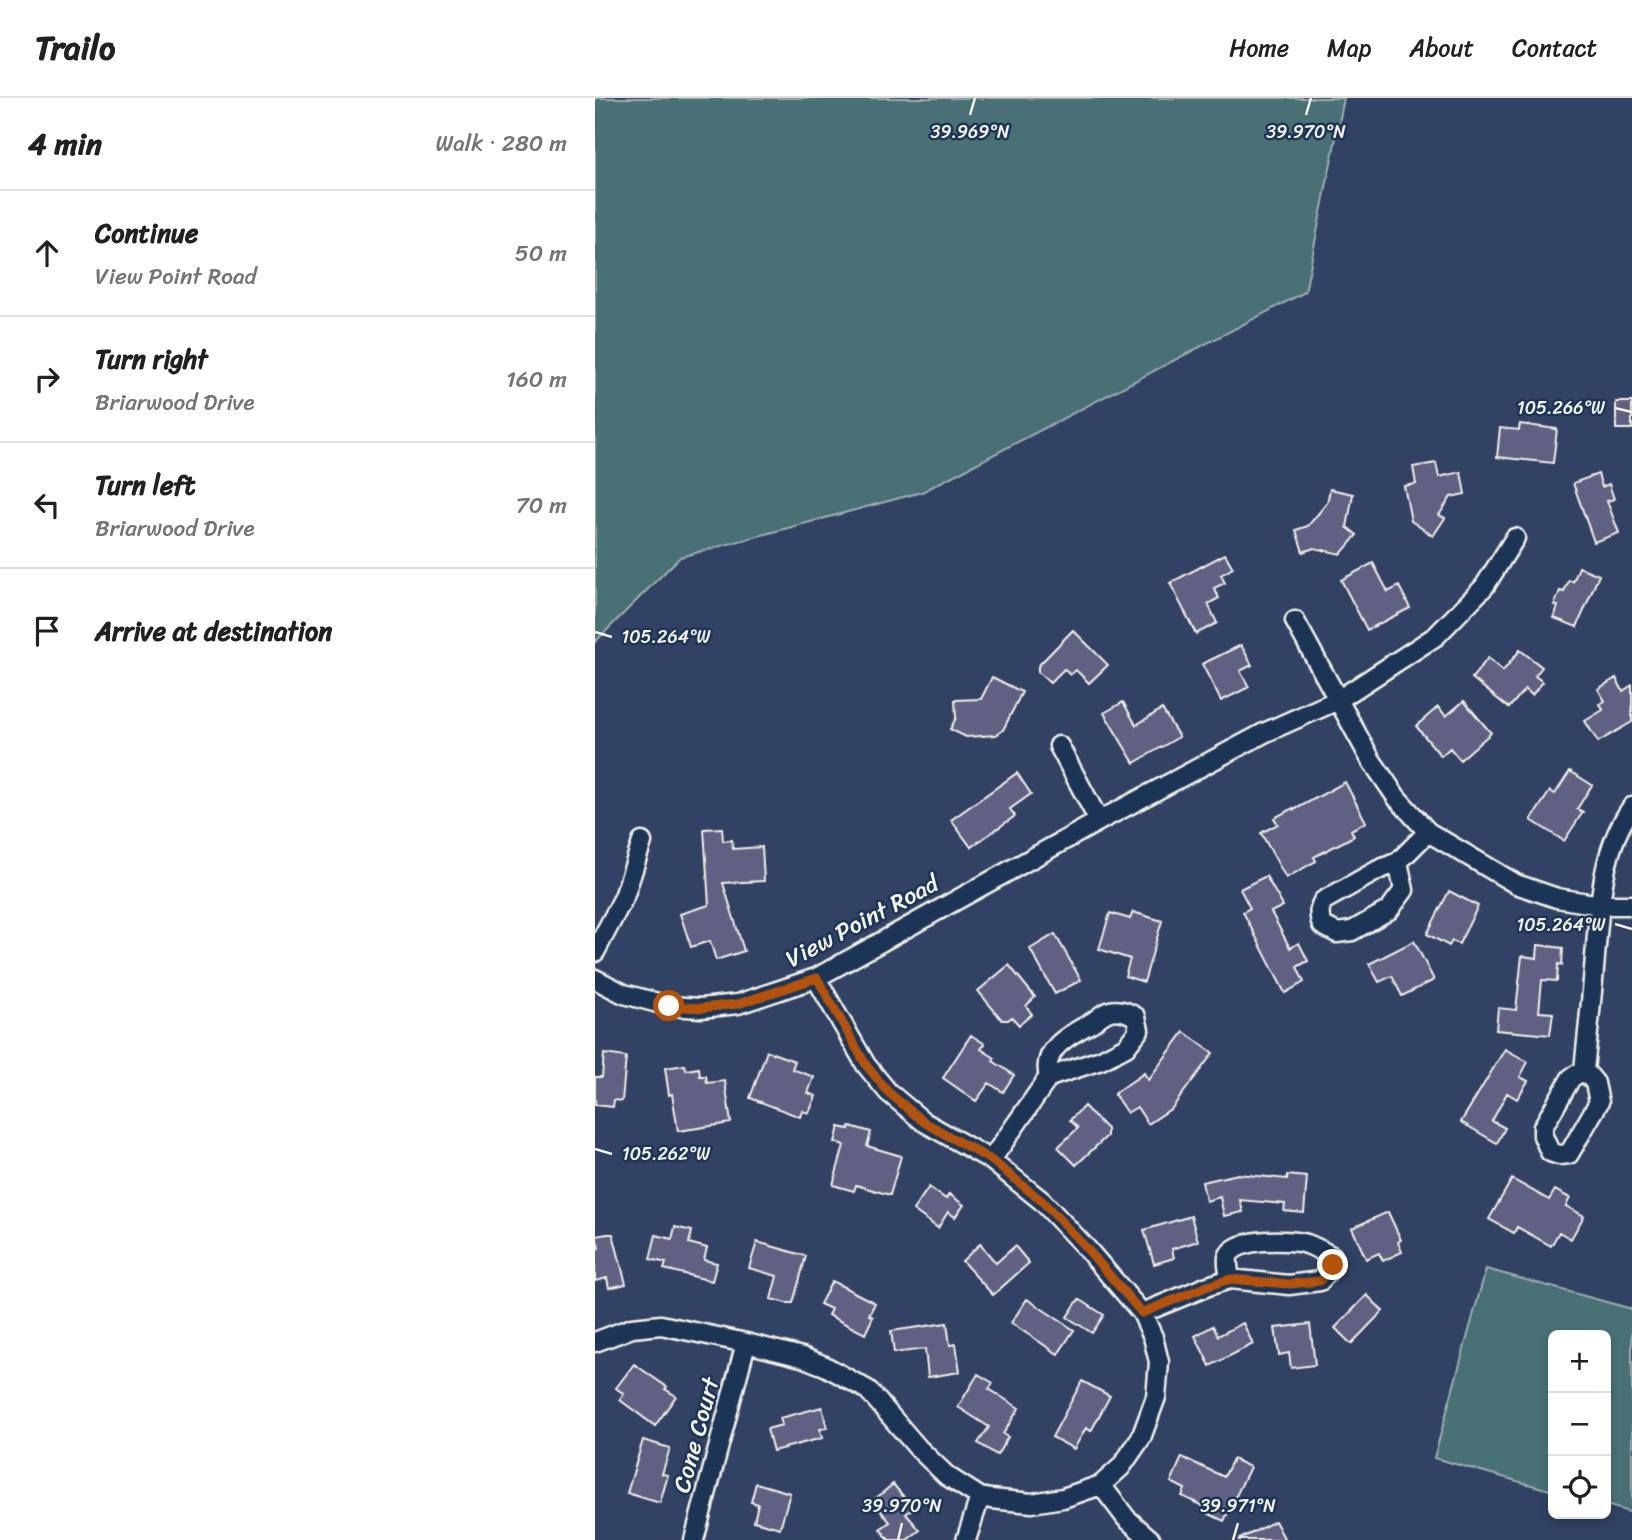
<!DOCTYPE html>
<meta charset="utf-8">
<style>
body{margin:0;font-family:Sriracha,sans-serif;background:#f6f6f6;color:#202124}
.controls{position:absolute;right:21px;bottom:21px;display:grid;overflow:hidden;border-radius:10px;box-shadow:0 4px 10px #0003}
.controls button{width:63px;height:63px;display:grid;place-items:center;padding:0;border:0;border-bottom:2px solid #e0e0e0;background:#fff;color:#202124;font:35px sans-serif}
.stop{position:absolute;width:21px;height:21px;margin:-16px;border:5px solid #b45309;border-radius:50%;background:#fff}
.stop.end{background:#b45309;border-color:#fff;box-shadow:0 2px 7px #0008}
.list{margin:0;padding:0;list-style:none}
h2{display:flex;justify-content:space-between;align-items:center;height:91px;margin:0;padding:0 28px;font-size:30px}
h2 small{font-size:23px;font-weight:400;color:#757577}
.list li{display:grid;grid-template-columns:46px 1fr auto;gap:21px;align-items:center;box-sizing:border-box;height:126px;padding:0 28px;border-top:2px solid #e0e0e0}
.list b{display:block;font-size:26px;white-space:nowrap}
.list p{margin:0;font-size:23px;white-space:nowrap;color:#757577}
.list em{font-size:23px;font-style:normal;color:#757577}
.icon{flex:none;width:38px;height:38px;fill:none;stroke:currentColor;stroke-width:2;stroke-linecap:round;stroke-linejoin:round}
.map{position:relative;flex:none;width:1037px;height:1442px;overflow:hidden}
header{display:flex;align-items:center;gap:42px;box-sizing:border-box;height:98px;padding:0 35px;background:#fff;border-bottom:2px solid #e0e0e0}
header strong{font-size:33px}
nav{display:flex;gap:38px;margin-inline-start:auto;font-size:24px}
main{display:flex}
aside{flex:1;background:#fff}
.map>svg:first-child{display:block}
.green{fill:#487074;stroke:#9eb0ae;stroke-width:2}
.building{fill:#606082;stroke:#f4f1e8;stroke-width:2}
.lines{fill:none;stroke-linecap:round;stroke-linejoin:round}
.minor-casing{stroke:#f4f1e8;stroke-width:23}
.minor{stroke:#1d3557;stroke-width:18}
.route{stroke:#b45309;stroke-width:9}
.ticks{fill:none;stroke:#f4f1e8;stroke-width:2.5}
.labels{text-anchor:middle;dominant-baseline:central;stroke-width:5;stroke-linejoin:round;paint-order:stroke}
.street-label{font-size:24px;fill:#f4f1e8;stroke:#1d3557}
.ticks-label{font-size:18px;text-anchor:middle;fill:#f4f1e8;stroke:#1d3557;stroke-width:5;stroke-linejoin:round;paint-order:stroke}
</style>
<header>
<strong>Trailo</strong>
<nav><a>Home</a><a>Map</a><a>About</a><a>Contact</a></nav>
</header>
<main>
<aside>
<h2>4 min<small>Walk · 280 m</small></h2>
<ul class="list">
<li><svg class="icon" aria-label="ahead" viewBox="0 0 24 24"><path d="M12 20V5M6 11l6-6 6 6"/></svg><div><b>Continue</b><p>View Point Road</p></div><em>50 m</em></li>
<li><svg class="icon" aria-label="right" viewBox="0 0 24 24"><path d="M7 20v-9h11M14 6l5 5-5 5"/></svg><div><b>Turn right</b><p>Briarwood Drive</p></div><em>160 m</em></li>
<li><svg class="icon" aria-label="left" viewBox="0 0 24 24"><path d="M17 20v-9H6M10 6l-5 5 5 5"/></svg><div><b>Turn left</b><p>Briarwood Drive</p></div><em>70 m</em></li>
<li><svg class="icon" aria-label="arrive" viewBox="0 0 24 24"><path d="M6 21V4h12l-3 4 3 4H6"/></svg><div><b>Arrive at destination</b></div></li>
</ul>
</aside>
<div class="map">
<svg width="1037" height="1442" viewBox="0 0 1037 1442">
<rect width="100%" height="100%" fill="#314264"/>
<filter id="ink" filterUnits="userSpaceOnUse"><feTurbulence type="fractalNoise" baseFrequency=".0143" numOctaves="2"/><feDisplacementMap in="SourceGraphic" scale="14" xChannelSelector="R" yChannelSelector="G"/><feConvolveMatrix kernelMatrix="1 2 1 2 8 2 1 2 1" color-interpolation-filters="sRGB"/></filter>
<g filter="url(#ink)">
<path class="green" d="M 0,0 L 749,0 L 710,194 L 327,394 L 85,459 L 0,544 Z
M 891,1171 L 1037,1211 L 1037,1415 L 1011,1407 L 1011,1237 L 958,1237 L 958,1393 L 839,1360 Z"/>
<path class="building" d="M 1021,304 L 1037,304 L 1037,331 L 1021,331 Z
M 925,326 L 962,331 L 958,365 L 902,359 L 905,330 L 924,332 Z
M 841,365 L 844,379 L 866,374 L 870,396 L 856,399 L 844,417 L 850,420 L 838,438 L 816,423 L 809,388 L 821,386 L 818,369 Z
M 1003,376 L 1007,389 L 1014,386 L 1019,401 L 1012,403 L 1024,435 L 999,444 L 978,385 Z
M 735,391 L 758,396 L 752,429 L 762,437 L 746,456 L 719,450 L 708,454 L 701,432 L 713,428 L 732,405 Z
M 630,456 L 638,470 L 626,477 L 630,485 L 619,490 L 624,500 L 613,506 L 622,525 L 601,536 L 575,485 Z
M 778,465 L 793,494 L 804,488 L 815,510 L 772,532 L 746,482 Z
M 984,469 L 1004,477 L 982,529 L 959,520 L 963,508 L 959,507 L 965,493 L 969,494 L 974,482 L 978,484 Z
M 478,532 L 513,567 L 494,585 L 481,572 L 475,577 L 469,571 L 455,585 L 443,574 L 443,568 Z
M 646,547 L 657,567 L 645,573 L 654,589 L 626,603 L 607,566 Z
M 925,552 L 947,569 L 940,578 L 948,584 L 937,597 L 930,591 L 914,610 L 877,580 L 893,560 L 908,573 Z
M 397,579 L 427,594 L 408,632 L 401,637 L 371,639 L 355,631 L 361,620 L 360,602 L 386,601 Z
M 1021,580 L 1028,593 L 1037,587 L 1037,624 L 1003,644 L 990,623 L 1008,612 L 1005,606 L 1010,603 L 1003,591 Z
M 869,603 L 896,635 L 865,662 L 855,650 L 846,658 L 821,628 L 843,609 L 851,618 Z
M 528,604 L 541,627 L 567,611 L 584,639 L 539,665 L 509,615 Z
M 975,673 L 997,687 L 982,711 L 988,714 L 969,743 L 936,722 L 955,693 L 960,696 Z
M 422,675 L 436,696 L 415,711 L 420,718 L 376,749 L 356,722 Z
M 750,684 L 771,724 L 756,732 L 759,738 L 719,759 L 721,763 L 691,780 L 666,735 L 683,726 L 679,720 L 698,710 L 699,712 Z
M 127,730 L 128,743 L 137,742 L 138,751 L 167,749 L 169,783 L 128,785 L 149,853 L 121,862 L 115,843 L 96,849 L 85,816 L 114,807 L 109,731 Z
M 671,778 L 688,808 L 676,814 L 695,850 L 704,845 L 713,863 L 702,869 L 709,884 L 690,895 L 648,814 L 655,810 L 645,791 Z
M 854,793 L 883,808 L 864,846 L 857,843 L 854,848 L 832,836 Z
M 538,814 L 567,823 L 549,884 L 530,878 L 535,861 L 504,851 L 515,815 L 535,821 Z
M 460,836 L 486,882 L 460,896 L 435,851 Z
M 819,843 L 839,882 L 807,898 L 797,878 L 784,884 L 774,866 Z
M 943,847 L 968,850 L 967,867 L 963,866 L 962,883 L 947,882 L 944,914 L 958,915 L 955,937 L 901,932 L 903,910 L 921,912 L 927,858 L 942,860 Z
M 414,867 L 440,899 L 431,908 L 437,916 L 424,927 L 417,919 L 413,922 L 407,922 L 383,893 Z
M 589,934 L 618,955 L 577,1010 L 553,1026 L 542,1009 L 532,1015 L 519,996 L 549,975 L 553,982 Z
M 376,937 L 390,946 L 386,951 L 400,960 L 398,963 L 419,977 L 408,994 L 394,985 L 381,1003 L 348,980 Z
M 910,951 L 933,964 L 925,979 L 933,983 L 922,1001 L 912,995 L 897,1023 L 910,1030 L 902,1045 L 866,1024 Z
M 172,953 L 200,963 L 197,971 L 219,979 L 213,995 L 221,998 L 214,1015 L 207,1013 L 205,1019 L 155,1000 Z
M 9,956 L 31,959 L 27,1003 L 19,1002 L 18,1009 L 0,1007 L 0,979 L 7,979 Z
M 90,967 L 91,972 L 104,970 L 105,978 L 111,978 L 112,985 L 130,983 L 136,1025 L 83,1033 L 77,996 L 74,997 L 70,970 Z
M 489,1008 L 512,1031 L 512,1038 L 481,1067 L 463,1049 L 483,1030 L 475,1022 Z
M 255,1028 L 276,1034 L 272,1048 L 306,1058 L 295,1097 L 261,1087 L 259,1093 L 238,1087 L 249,1047 L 240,1044 L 244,1029 L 254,1031 Z
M 643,1076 L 692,1081 L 692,1077 L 712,1079 L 709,1115 L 689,1113 L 690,1106 L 645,1102 L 648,1114 L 629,1118 L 625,1099 L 611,1103 L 607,1084 Z
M 917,1081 L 954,1102 L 960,1092 L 975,1100 L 971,1108 L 989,1118 L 976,1141 L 964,1134 L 956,1148 L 922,1129 L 919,1135 L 894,1121 Z
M 334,1089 L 351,1101 L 354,1096 L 369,1107 L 360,1119 L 353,1114 L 343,1130 L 318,1112 Z
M 793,1114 L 806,1142 L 803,1144 L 807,1154 L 788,1163 L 784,1155 L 771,1161 L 757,1130 Z
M 596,1118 L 603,1143 L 577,1151 L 579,1160 L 559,1166 L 549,1132 Z
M 80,1129 L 97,1133 L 94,1145 L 112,1150 L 109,1162 L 122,1165 L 117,1183 L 69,1171 L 71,1165 L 55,1161 L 61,1137 L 77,1141 Z
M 12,1136 L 18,1136 L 31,1186 L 14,1190 L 12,1180 L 0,1183 L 0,1151 L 4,1150 L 1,1138 Z
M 162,1144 L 211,1158 L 198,1205 L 191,1205 L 176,1201 L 182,1178 L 154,1170 Z
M 385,1146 L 401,1165 L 420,1148 L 434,1165 L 398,1197 L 367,1163 Z
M 237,1183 L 280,1205 L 274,1217 L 278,1219 L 270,1236 L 233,1217 L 236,1211 L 225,1206 Z
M 772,1197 L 788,1213 L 756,1246 L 740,1230 Z
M 432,1201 L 479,1232 L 463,1256 L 416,1225 Z
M 484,1201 L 509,1217 L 497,1235 L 472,1219 Z
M 352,1225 L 355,1247 L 361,1246 L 365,1274 L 333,1279 L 330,1251 L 299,1255 L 296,1233 Z
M 648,1225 L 658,1246 L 615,1268 L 600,1238 L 618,1228 L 623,1238 Z
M 715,1226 L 720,1267 L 696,1270 L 694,1255 L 684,1257 L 680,1230 Z
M 39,1266 L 72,1289 L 70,1291 L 81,1298 L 60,1328 L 25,1302 L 29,1296 L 21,1290 Z
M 383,1276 L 398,1285 L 394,1291 L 424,1310 L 408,1336 L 413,1339 L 402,1357 L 383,1345 L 394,1329 L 363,1309 Z
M 487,1283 L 515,1298 L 496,1333 L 491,1330 L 479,1351 L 457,1339 Z
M 227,1309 L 232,1330 L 225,1331 L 227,1340 L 178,1353 L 172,1331 L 187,1327 L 185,1320 Z
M 48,1342 L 75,1350 L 67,1376 L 73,1377 L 65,1405 L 32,1395 Z
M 587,1359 L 629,1379 L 638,1361 L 655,1369 L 629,1423 L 612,1415 L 614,1411 L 587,1398 L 590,1391 L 576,1384 Z
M 161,1385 L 195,1395 L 185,1430 L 159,1423 L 163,1406 L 156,1404 Z
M 298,1386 L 318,1410 L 311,1416 L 325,1432 L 312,1442 L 294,1442 L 285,1431 L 295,1424 L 278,1403 Z
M 680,1423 L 690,1442 L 643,1442 Z"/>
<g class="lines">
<g class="minor-casing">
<path id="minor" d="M 700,523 L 776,662 L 802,700 L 833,734 L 921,786 L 962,800 L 1005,807 L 1037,807
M 464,648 L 504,723
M 803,764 L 809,792 L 794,812 L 757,833 L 742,835 L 727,827 C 724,818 723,812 728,803 L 783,772 L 803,764 L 833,734
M 0,854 L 29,799 L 47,744
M 0,881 L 29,896 L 74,908 L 106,910 L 143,906 L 221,880 L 504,723 L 669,635 L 743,602 L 841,538 L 889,489 L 920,440
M 989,972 L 976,980 L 948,1029 L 948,1038 L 955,1054 L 964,1057 L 974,1056 L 1004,1004 L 1000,985 L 989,972 C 993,935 997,897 1000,859 C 1005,808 1006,752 1037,709
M 396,1062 L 454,979 L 506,962 L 531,949 L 544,932 L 541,919 C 533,914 524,911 515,913 C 508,915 502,921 496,925 C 474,937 446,951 454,979
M 547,1215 L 613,1188 L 635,1181 L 694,1187 L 725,1183 L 738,1167 L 737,1158 C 729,1154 720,1149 712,1146 C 696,1141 639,1139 633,1159 C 632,1165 634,1175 635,1181
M 0,1244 L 37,1230 L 66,1227 L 151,1245 L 207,1259 L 230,1268 L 273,1292 L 323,1350 L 352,1378 L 385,1399 L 396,1401 L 437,1405 L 468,1400 L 506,1387 L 526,1369 L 546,1340 L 561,1299 L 564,1264 L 558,1239 L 547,1215 L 493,1152 L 447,1103 L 396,1062 L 329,1024 L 293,994 L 271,967 L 221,880
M 506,1387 L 531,1420 L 556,1442
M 99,1442 L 151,1245
M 371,1442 L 385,1399"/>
</g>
<use href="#minor" class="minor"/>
</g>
</g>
<g class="lines" filter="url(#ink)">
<path class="route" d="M 74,908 L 106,910 L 143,906 L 222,880 L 271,967 L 293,994 L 329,1024 L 396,1062 L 447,1103 L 493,1152 L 547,1215 L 613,1188 L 635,1181 L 694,1186 L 725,1183 L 738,1167"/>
</g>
<path class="ticks" d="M 375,17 L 380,0M 711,17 L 716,0M 1020,310 L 1037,314M 0,534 L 17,539M 1020,826 L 1037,831M 0,1051 L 17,1056M 303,1442 L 307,1425M 638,1442 L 643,1425"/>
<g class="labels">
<g class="street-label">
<text transform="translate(267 823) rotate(-28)">View Point Road</text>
<text transform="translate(101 1337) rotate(-75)">Cone Court</text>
</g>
</g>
<g class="ticks-label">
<text x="375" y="40">39.969°N</text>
<text x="711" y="40">39.970°N</text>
<text x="966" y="316">105.266°W</text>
<text x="71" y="545">105.264°W</text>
<text x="966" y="833">105.264°W</text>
<text x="71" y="1062">105.262°W</text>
<text x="307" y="1414">39.970°N</text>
<text x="643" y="1414">39.971°N</text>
</g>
</svg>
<div class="controls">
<button>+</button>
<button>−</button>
<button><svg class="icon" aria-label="locate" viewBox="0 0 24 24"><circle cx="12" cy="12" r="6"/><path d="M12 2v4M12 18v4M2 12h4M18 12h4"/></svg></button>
</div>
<div class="stop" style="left:74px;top:908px"></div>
<div class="stop end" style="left:738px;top:1167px"></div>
</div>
</main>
